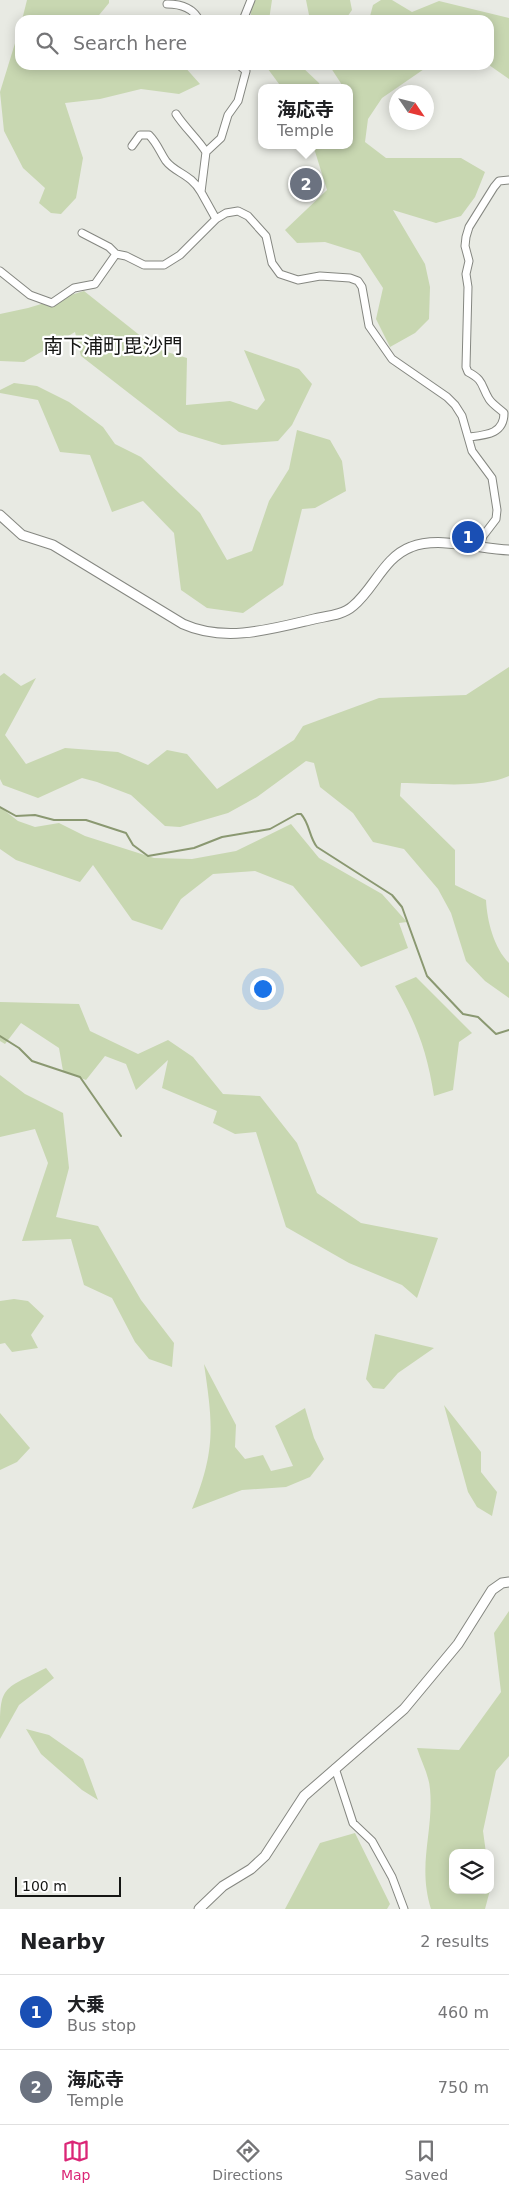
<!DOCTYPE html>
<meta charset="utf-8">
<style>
body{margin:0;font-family:"DejaVu Sans","Noto Sans JP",sans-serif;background:#f6f6f6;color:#202124}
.controls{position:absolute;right:15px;bottom:15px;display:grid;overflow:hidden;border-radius:10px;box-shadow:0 2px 12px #0003}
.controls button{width:45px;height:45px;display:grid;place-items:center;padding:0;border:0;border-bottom:1px solid #e0e0e0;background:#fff;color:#202124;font:25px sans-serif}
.compass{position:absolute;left:389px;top:85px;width:45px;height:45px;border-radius:50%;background:#fff;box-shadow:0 2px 12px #0003;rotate:125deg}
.scale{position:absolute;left:15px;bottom:12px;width:106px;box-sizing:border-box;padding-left:5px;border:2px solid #151614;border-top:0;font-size:14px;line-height:18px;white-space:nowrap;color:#151614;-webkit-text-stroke:4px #fff;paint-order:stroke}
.you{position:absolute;left:262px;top:988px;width:18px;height:18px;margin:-12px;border:4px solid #fff;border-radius:50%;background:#1a73e8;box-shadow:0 0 0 8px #1a73e833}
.badge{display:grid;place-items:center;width:32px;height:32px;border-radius:50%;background:#db2777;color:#fff;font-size:16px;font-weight:700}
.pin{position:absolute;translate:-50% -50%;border:2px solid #fff;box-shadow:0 1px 5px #0006}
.popup{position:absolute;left:258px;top:84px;width:95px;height:65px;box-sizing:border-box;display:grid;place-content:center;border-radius:10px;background:#fff;filter:drop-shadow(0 1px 4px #0005);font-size:16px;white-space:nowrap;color:#757577}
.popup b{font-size:19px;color:#202124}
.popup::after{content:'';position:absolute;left:50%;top:100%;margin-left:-10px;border:10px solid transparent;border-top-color:#fff}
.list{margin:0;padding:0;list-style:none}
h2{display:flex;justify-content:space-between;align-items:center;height:65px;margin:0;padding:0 20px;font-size:21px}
h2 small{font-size:16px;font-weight:400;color:#757577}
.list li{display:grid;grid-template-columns:32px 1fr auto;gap:15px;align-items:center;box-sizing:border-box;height:75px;padding:0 20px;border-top:1px solid #e0e0e0}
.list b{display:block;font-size:19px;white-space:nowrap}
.list p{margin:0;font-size:16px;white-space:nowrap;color:#757577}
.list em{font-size:16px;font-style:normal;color:#757577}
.icon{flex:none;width:28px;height:28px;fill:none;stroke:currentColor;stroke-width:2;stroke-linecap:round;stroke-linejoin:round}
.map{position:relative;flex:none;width:509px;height:1909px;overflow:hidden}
.search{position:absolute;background:#fff;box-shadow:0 2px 12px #0003;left:15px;right:15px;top:15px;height:55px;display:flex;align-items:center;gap:12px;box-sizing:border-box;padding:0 18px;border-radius:15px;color:#757577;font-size:19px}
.sheet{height:215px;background:#fff}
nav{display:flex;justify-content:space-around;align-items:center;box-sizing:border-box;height:70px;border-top:1px solid #e0e0e0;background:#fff;font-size:14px;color:#757577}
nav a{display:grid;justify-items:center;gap:2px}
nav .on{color:#db2777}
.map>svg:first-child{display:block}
.green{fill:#c8d7b1}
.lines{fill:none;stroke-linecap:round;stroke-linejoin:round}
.stream{stroke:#8a9871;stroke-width:2}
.minor-casing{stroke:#858781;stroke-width:9}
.tertiary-casing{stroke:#858781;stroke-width:11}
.minor{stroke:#fff;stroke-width:7}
.tertiary{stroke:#fff;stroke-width:9}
.labels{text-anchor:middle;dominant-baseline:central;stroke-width:4.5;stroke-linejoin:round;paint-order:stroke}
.quarter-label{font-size:20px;fill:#151614;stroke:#fff}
</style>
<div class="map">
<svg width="509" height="1909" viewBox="0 0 509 1909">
<rect width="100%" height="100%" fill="#e8eae3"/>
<path class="green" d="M 27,0 L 109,0 L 109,3 L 95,20 L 22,20 Z
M 249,0 L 272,0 L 269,20 L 250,20 L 252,6 Z
M 306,0 L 350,0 L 352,10 L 345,20 L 310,20 Z
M 381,0 L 392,0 L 412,12 L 439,1 L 509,18 L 509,79 L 489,65 L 489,20 L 369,20 L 373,5 Z
M 20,27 L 20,65 L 183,65 L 200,84 L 179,94 L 141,89 L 100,99 L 65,103 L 83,158 L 76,198 L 61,214 L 51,213 L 39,203 L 45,188 L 23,168 L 4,131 L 0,92 Z
M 265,65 L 300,65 L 319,83 L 321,88 L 282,88 Z
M 329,65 L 450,65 L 427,67 L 382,98 L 368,119 L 365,142 L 386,158 L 461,158 L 485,172 L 475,197 L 461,216 L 436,223 L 393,210 L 425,264 L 430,287 L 429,319 L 415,333 L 390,347 L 376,319 L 383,288 L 360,253 L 325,242 L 297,243 L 285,230 L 327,190 L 313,145 L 350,145 L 350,88 L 344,88 Z
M 84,291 L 157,349 L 187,358 L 186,405 L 230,401 L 257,410 L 265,400 L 244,350 L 299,369 L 312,384 L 292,425 L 278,441 L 222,445 L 179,432 L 81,356 L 75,332 L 24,362 L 0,361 L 0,314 L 28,308 Z
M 14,383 L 37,386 L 69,402 L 103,427 L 115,444 L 141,457 L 200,513 L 227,560 L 252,551 L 269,501 L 289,469 L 297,430 L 330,440 L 342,461 L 346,491 L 315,508 L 302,509 L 283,585 L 243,613 L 207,608 L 181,590 L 174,533 L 143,501 L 112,512 L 90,455 L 60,452 L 38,400 L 0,393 L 0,390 Z
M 509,667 L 509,776 C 480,789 433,783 401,783 L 400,796 L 455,850 L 455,885 L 486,900 C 487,921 494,948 509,963 L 509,998 L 485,981 L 466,961 L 451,913 L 438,889 L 404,849 L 373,842 L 353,813 L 320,787 L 314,763 L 306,761 L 257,797 L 228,813 L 180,827 L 165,826 L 131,795 L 97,782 L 82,778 L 38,798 L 3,785 L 0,779 L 0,676 L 4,673 L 21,686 L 36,678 L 5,735 L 26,764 L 65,748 L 118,752 L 148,765 L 167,750 L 187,754 L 217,789 L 294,740 L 303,726 L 379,698 L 466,695 Z
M 0,807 L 18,821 L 35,827 L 59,823 L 85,836 L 154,858 L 192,859 L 236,851 L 291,824 L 319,858 L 382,894 L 407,922 L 399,923 L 408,948 L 361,967 L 293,886 L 255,871 L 213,874 L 181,899 L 162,930 L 132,920 L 93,865 L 80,882 L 16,860 L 0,849 Z
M 416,977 L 472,1033 L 459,1042 L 453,1090 L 434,1096 C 427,1051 417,1025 395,986 Z
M 0,1002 L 79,1004 L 90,1031 L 138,1054 L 168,1040 L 193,1057 L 223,1094 L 260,1096 L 297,1143 L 317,1193 L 361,1223 L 438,1238 L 417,1298 L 402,1285 L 349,1263 L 286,1227 L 256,1132 L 235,1134 L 213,1123 L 217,1111 L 162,1088 L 168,1060 L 136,1090 L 126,1064 L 105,1056 L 86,1080 L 63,1071 L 59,1048 L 21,1023 L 5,1044 L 0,1041 Z
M 0,1075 L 25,1094 L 63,1113 L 69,1168 L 56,1217 L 98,1226 L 141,1300 L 174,1343 L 172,1367 L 149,1359 L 135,1342 L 112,1298 L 84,1285 L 71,1239 L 22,1241 L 48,1163 L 35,1129 L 0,1137 Z
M 14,1299 L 28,1301 L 44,1316 L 31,1335 L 38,1348 L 12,1352 L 5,1343 L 0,1344 L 0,1301 Z
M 375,1334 L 434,1348 L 398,1373 L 384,1389 L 373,1388 L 366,1379 Z
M 204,1364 L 236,1425 L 235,1447 L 245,1459 L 263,1455 L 271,1471 L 293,1466 L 275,1426 L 305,1408 L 314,1438 L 324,1459 L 310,1477 L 286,1487 L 242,1490 L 192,1509 C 216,1450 213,1425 204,1364 Z
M 444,1405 L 481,1452 L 481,1472 L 497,1492 L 492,1516 L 477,1507 L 468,1492 Z
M 0,1413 L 30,1448 L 17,1462 L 0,1470 Z
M 509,1611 L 509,1756 L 496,1771 L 483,1831 L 486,1853 L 453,1853 L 453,1890 L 490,1890 L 485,1909 L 431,1909 C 417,1864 434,1832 430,1789 C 429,1775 421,1761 417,1748 L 459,1750 L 501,1692 L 494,1633 Z
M 46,1668 L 54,1678 L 19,1705 L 0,1739 C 0,1685 0,1691 46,1668 Z
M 26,1729 L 49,1735 L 83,1759 L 98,1800 L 82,1790 L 41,1754 Z
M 355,1833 L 390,1904 L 387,1909 L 285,1909 L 320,1843 Z"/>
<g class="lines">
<path class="stream" d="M 0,807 L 16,816 L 35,815 L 54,820 L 86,820 L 126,833 L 133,845 L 148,856 L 194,848 L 222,837 L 270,829 L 297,814 L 301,814 C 310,824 309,837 317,847 L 392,895 L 402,907 L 427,976 L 463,1014 L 478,1017 L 496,1034 L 509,1030
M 0,1036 L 19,1048 L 32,1061 L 80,1077 L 121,1136"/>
<g class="minor-casing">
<path id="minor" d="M 167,4 C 180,4 193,8 199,20
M 243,20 L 251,0
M 176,114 C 185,128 197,138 206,152
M 132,146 L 140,135 L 149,135 C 157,143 160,152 166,161 C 175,173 191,174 201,192
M 216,219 L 201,192 L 206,152 L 221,138 L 228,115 L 238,101 L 246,71 L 239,65
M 82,233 L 109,247 L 116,254
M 0,271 L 30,295 L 52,303 L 74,288 L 95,284 L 116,254 L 126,256 L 144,265 L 164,265 L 180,255 L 216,219 L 226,213 L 238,211 L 248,216 L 266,236 L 272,263 L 280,274 L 298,280 L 320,276 L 350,278 L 358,281 L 362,287 L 369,326 L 392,359 L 447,397 L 455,405 L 462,416 L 472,451 L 492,478 L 497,510 L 496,519 L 483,536 L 479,547
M 469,437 C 486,435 504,434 504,413 C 499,408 493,405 489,399 C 481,386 484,380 468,372 L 466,367 L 468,287 L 466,274 L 469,261 L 465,246 L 466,237 L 469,227 L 494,187 L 499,181 L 509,180
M 335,1768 L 353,1823 L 372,1841 L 392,1877 L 404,1909"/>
</g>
<g class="tertiary-casing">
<path id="tertiary" d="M 0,515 L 22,535 L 53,545 L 183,624 C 225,643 272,629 314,619 C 327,616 343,615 353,606 C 374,589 384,557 411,547 C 438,536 480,549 509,550
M 199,1909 L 223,1886 L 251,1869 L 265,1856 L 304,1796 L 404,1709 L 458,1644 L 492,1590 L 502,1583 L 509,1582"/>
</g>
<use href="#minor" class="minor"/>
<use href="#tertiary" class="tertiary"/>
</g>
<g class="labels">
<g class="quarter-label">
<text x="113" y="346">南下浦町毘沙門</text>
</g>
</g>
</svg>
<div class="controls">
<button><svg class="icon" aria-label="layers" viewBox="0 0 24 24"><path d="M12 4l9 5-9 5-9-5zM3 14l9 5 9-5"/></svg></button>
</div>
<svg class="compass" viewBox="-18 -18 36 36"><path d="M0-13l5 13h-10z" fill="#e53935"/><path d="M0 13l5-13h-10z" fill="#757577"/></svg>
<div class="scale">100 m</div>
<div class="you"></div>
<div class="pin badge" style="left:468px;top:537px;background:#1a4fb4">1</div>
<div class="pin badge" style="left:306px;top:184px;background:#6b7280">2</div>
<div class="popup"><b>海応寺</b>Temple</div>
<div class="search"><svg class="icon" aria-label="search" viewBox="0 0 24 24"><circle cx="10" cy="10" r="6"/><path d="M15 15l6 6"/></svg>Search here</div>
</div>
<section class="sheet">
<h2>Nearby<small>2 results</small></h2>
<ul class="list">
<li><span class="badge" style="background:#1a4fb4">1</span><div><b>大乗</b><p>Bus stop</p></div><em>460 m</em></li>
<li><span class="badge" style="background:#6b7280">2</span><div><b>海応寺</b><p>Temple</p></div><em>750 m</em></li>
</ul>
</section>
<nav>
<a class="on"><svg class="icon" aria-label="map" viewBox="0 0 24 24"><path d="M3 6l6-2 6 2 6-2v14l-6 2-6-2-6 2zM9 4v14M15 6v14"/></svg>Map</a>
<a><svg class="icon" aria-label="directions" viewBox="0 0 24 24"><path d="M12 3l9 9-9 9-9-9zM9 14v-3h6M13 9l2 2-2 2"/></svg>Directions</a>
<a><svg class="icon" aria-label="saved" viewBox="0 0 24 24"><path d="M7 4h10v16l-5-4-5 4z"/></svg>Saved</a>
</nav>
